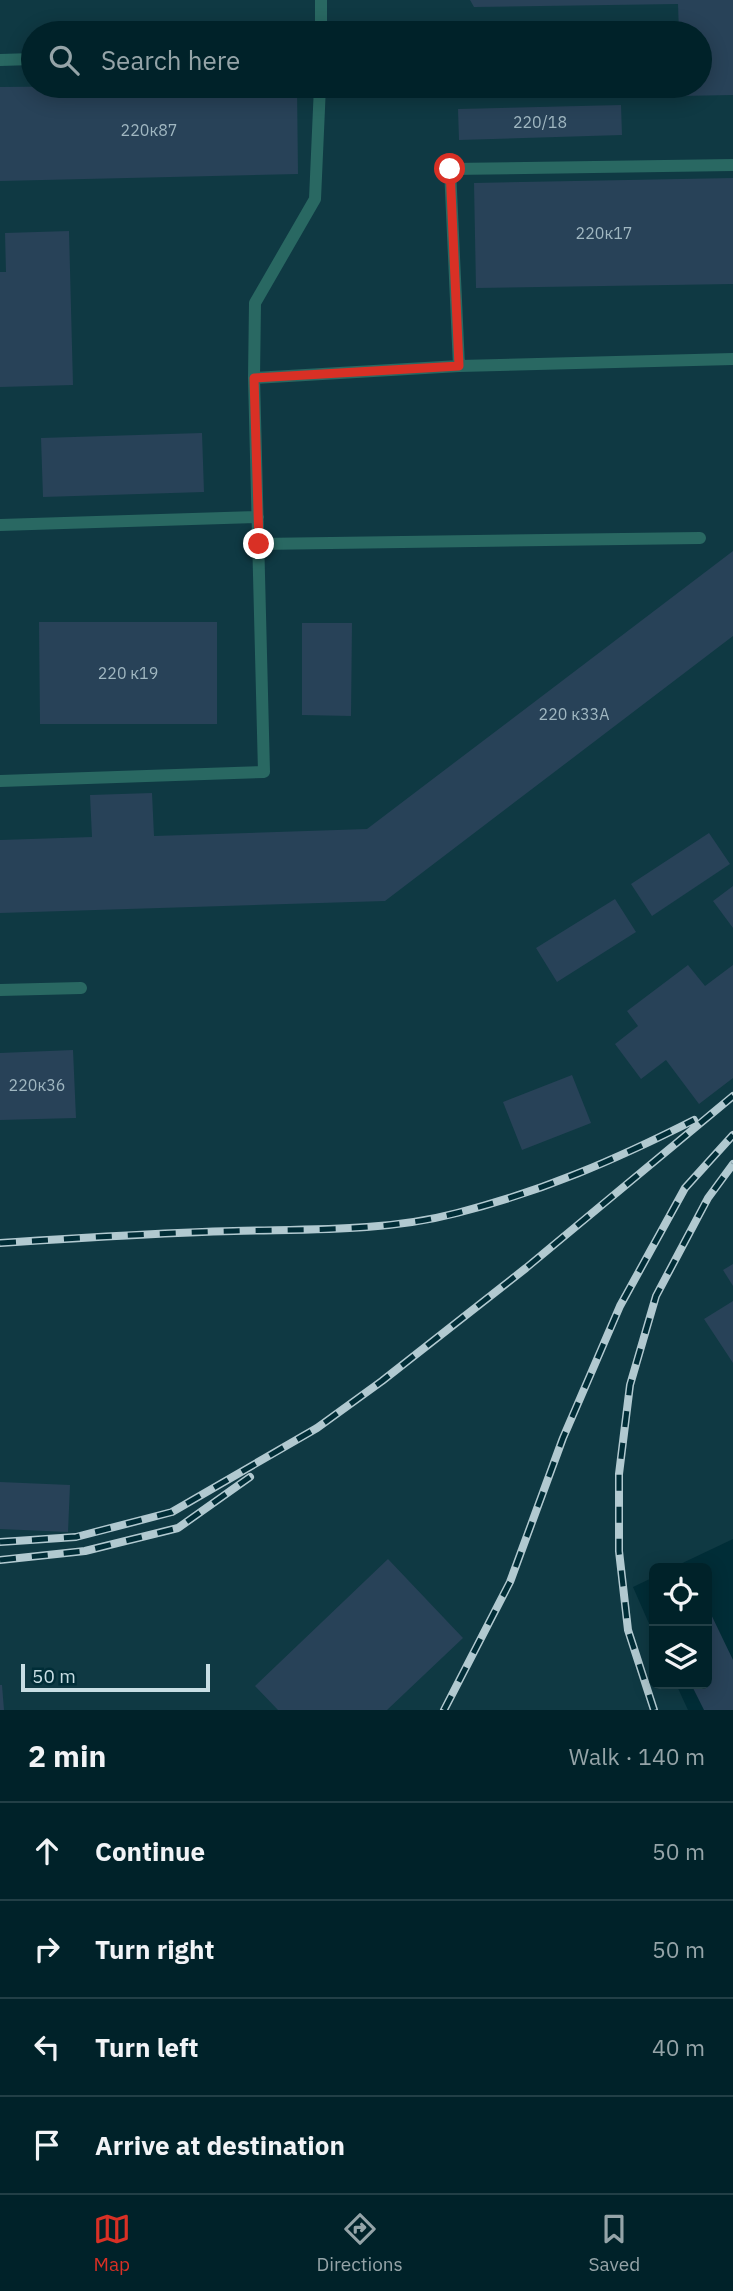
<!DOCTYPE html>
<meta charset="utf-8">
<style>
body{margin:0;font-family:"IBM Plex Sans",sans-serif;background:#0e2f35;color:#f1f3f6}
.controls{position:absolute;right:21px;bottom:21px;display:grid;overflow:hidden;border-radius:10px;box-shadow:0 4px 18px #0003}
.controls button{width:63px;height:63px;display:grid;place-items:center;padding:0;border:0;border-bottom:2px solid #223f46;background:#002229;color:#f1f3f6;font:35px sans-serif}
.scale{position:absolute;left:21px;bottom:18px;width:189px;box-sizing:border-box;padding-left:7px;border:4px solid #c8dee4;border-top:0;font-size:19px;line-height:24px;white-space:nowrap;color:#c8dee4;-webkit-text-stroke:5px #002d37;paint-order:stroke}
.stop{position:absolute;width:21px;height:21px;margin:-16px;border:5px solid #d93025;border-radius:50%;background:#fff}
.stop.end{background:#d93025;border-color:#fff;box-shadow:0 2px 7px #0008}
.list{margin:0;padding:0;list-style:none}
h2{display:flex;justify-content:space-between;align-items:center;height:91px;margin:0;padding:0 28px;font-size:30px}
h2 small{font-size:23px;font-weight:400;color:#95a4a8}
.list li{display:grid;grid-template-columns:46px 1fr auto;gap:21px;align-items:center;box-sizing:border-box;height:98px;padding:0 28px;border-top:2px solid #223f46}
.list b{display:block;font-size:26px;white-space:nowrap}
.list em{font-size:23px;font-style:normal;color:#95a4a8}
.icon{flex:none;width:38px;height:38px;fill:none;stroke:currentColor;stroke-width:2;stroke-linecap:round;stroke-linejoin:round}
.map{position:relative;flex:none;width:733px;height:1710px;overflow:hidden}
.search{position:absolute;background:#002229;box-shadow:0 4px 18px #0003;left:21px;right:21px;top:21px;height:77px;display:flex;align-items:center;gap:18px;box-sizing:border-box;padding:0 24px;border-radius:38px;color:#95a4a8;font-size:26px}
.sheet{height:483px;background:#002229}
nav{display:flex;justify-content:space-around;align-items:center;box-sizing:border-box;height:98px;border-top:2px solid #223f46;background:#002229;font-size:19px;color:#95a4a8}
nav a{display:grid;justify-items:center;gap:4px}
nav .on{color:#d93025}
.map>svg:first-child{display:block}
.built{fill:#0f3943;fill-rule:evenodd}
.building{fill:#284258}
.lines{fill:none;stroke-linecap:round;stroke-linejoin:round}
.service{stroke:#296862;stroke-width:12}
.rail-casing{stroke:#b1c9d0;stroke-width:8}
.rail{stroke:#002d37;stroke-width:5;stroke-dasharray:16;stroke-linecap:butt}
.route{stroke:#d93025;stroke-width:9}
.labels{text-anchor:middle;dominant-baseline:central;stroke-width:6;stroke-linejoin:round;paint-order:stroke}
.number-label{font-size:16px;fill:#a0b7c1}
</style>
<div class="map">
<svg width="733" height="1710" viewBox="0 0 733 1710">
<rect width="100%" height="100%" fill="#002d37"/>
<path class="built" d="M 0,0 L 733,0 L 733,1539 L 672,1568 L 654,1568 L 654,1577 L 633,1587 L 654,1635 L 654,1684 L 676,1684 L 688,1710 L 0,1710 ZM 33,33 L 700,33 L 700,86 L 33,86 Z"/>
<path class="building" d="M 470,0 L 733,0 L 733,95 L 680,96 L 680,86 L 700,86 L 700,33 L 679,33 L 678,4 L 474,7 Z
M 111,86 L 297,86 L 298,174 L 0,181 L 0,87 Z
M 621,105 L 622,135 L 459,140 L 458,109 Z
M 733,178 L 733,284 L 476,288 L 474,183 Z
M 69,231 L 73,385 L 0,387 L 0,272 L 6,272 L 5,233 Z
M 202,433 L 204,492 L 43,497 L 41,438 Z
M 733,551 L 733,636 L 385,901 L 0,913 L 0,840 L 92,837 L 90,795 L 152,793 L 154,836 L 367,829 Z
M 39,622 L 217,622 L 217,724 L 40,724 Z
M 302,623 L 352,623 L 351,716 L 302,715 Z
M 709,833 L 730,864 L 652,916 L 631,884 Z
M 733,886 L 733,928 L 713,901 Z
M 615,899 L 636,932 L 557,982 L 536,948 Z
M 688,965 L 705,986 L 733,965 L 733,1078 L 699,1104 L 666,1060 L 641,1079 L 615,1044 L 638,1026 L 627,1011 Z
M 73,1050 L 76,1118 L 0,1120 L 0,1053 Z
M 572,1075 L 591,1123 L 522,1150 L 503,1102 Z
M 733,1264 L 733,1286 L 723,1270 Z
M 733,1301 L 733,1363 L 704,1319 Z
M 0,1482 L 70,1485 L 68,1532 L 0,1529 Z
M 388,1559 L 463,1638 L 387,1710 L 278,1710 L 255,1686 Z
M 707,1606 L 733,1660 L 733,1710 L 704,1710 L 691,1684 L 707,1684 Z
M 0,1685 L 2,1685 L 4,1710 L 0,1710 Z"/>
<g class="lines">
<path class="service" d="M 321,0 L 321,33
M 0,60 L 33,59
M 320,86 L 315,199 L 255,303 L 254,378 L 459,366 L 733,359
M 459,366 L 450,169 L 733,165
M 0,525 L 258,517
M 259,544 L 700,538
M 0,781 L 264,772 L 254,378
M 0,990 L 81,988"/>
<g class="rail-casing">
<path id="rail" d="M 0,1243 C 78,1238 156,1233 234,1231 C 308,1229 384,1232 457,1213 C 543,1191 615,1160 694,1120
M 0,1542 L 76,1537 L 172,1512 L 317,1428 L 382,1381 L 526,1268 L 733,1096
M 0,1560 L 85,1551 L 178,1528 L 250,1477
M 444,1710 L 510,1582 L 563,1438 L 620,1306 L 685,1188 L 733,1135
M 654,1710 L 628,1630 L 619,1551 L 619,1474 L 630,1385 L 656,1296 L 708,1198 L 733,1164"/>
</g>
<use href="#rail" class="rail"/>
</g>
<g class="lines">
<path class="route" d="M 259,544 L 254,378 L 459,366 L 450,169"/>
</g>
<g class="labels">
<g class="number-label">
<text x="540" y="122">220/18</text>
<text x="149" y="130">220к87</text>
<text x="604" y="233">220к17</text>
<text x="128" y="673">220 к19</text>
<text x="574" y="714">220 к33А</text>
<text x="37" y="1085">220к36</text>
</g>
</g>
</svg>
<div class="controls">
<button><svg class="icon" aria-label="locate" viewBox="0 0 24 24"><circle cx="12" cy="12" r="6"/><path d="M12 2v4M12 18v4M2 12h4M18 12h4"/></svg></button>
<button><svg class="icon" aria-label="layers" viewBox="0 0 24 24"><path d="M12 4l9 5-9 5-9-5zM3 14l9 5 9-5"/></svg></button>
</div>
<div class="scale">50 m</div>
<div class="stop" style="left:450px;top:169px"></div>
<div class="stop end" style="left:259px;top:544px"></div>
<div class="search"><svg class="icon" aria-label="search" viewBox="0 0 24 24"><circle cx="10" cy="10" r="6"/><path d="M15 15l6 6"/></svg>Search here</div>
</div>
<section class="sheet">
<h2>2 min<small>Walk · 140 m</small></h2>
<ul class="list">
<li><svg class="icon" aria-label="ahead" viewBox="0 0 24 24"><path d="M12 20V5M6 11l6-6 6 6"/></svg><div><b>Continue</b></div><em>50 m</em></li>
<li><svg class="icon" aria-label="right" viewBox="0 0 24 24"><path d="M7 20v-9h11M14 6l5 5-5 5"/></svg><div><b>Turn right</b></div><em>50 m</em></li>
<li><svg class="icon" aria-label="left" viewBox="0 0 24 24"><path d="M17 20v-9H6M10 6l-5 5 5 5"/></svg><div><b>Turn left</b></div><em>40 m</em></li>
<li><svg class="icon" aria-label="arrive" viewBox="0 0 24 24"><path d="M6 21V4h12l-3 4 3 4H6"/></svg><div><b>Arrive at destination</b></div></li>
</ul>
</section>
<nav>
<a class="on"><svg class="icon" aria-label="map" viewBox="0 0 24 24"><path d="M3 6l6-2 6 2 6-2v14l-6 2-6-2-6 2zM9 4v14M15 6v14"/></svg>Map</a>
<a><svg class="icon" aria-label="directions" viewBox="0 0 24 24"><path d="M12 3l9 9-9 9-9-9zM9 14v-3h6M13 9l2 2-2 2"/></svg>Directions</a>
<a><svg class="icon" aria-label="saved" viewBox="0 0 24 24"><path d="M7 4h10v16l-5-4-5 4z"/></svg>Saved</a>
</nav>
